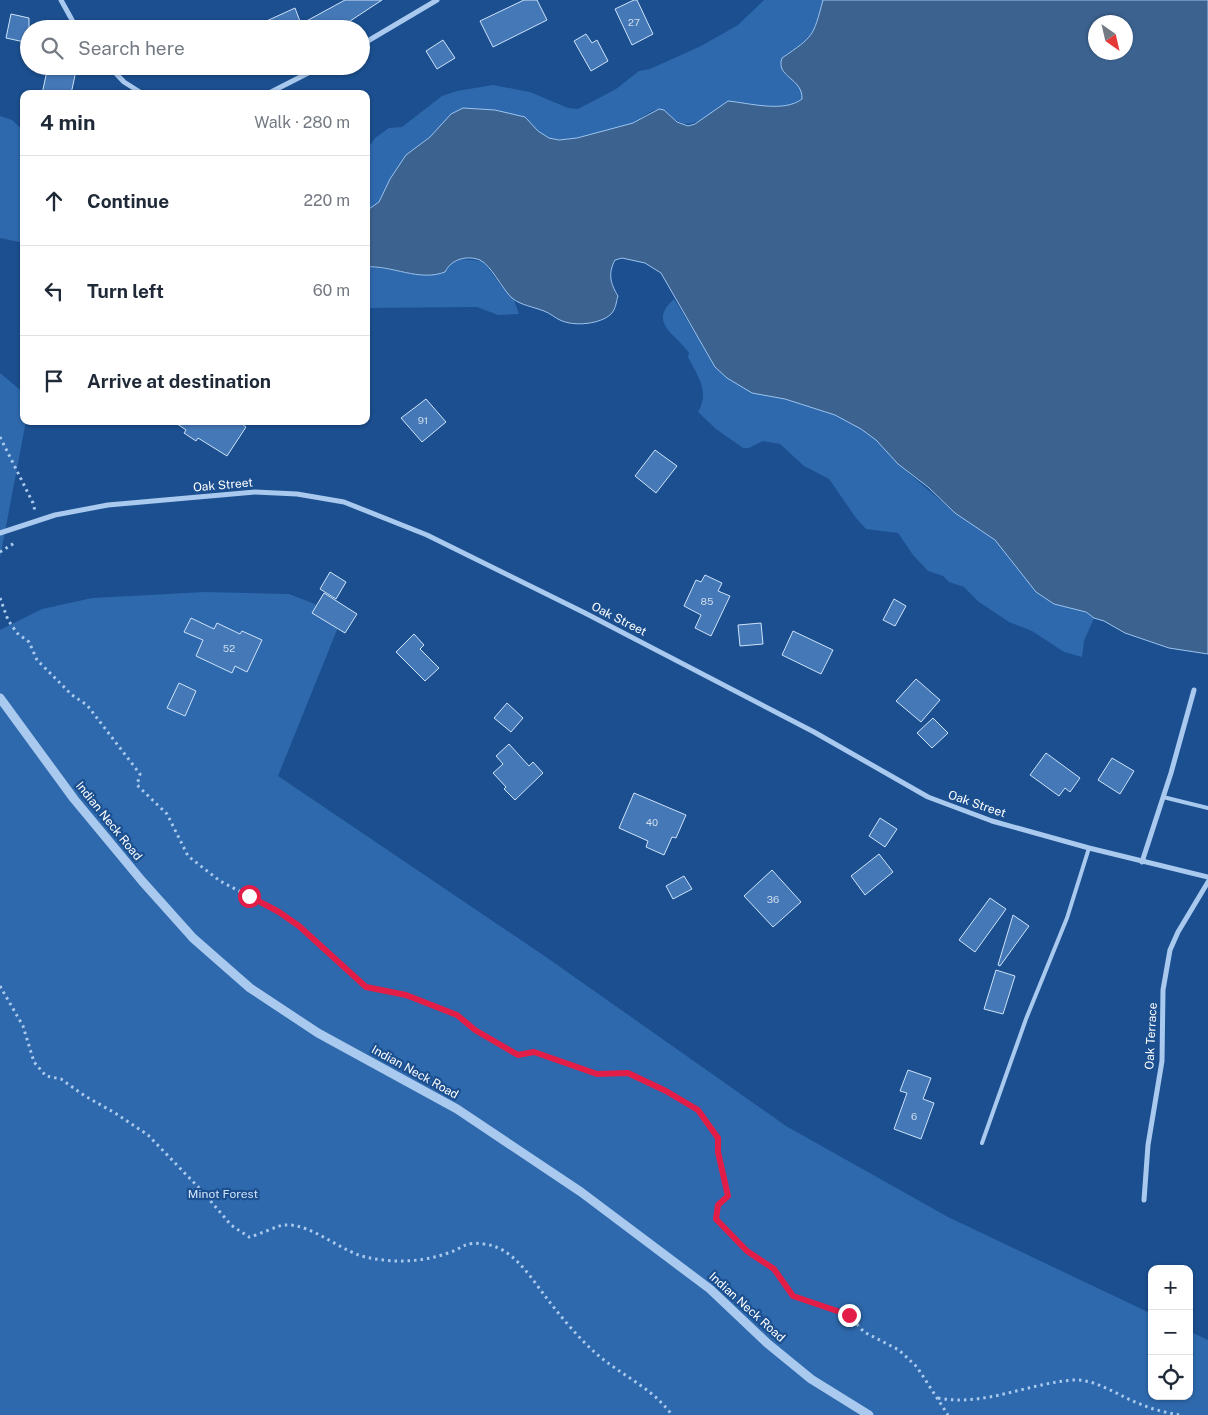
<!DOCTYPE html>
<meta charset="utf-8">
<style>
body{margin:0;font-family:"Public Sans",sans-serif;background:#f6f6f7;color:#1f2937}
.controls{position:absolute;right:15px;bottom:15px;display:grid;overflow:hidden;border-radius:10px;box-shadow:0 1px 4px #0004}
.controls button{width:45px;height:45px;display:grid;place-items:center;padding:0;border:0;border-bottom:1px solid #e0e1e3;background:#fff;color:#1f2937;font:25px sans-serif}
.compass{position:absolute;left:1088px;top:15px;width:45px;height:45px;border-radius:50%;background:#fff;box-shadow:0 1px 4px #0004;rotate:146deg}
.stop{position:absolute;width:15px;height:15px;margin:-11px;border:4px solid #e11d48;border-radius:50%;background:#fff}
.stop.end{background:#e11d48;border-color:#fff;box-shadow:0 1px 5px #0008}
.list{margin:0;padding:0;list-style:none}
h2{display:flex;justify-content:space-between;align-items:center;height:65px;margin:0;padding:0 20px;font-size:21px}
h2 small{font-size:16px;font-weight:400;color:#747a83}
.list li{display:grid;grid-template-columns:32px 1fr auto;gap:15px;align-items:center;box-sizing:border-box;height:90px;padding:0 20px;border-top:1px solid #e0e1e3}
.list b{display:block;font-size:19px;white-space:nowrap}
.list em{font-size:16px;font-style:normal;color:#747a83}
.icon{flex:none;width:28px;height:28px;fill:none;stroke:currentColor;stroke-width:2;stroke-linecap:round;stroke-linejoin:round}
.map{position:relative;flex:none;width:1208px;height:1415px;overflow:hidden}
.search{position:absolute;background:#fff;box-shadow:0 1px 4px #0004;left:20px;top:20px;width:350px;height:55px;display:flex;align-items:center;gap:12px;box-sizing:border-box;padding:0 18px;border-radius:28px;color:#747a83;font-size:19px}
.panel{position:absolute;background:#fff;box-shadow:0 1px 4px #0004;left:20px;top:90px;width:350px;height:335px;border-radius:10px}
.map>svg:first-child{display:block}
.green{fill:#2e69ad}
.water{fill:#3c6290;stroke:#9cc4f0;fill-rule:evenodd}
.building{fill:#4478b7;stroke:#cfe3fa}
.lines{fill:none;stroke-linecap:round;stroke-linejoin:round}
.path{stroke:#a9c9ee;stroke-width:3;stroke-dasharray:2.5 4;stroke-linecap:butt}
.service{stroke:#a9c9ee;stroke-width:4}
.minor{stroke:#a9c9ee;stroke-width:5}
.tertiary{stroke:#a9c9ee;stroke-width:9}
.route{stroke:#e11d48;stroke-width:6}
.labels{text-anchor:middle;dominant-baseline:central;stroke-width:4.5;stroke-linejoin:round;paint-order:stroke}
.number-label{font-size:10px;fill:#d0dded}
.street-label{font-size:12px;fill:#fff;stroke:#1b4f8f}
.park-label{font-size:12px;fill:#cfe3fa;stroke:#1b4f8f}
</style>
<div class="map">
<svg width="1208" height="1415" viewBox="0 0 1208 1415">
<rect width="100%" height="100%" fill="#1b4f8f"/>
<path class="green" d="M 764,0 L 823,0 C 813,37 814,36 782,58 L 786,75 C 796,82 803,87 802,99 C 784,113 749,103 728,101 C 711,112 691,135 672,117 C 669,114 665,109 660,109 C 651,109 641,119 633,123 C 616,130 564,145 547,137 C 538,133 532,124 525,117 L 429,137 L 406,155 L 390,179 L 379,202 L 366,211 L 366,151 L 375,138 L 389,128 L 402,127 L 442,96 L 457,91 L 493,85 L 530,92 L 568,108 L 578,109 L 616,89 L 639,71 L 650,69 L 701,46 L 738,25 Z
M 0,116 L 12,120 L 24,131 L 24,243 L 0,238 Z
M 459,259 L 483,261 L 502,287 L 514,300 L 519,314 L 498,315 L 477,307 L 370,308 L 366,305 L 366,268 C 392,265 419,282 445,272 L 449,264 Z
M 674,299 L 715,366 L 752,393 L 785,399 L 835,415 L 861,429 L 876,440 L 898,464 L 955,513 L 995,540 L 1036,592 L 1054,604 L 1086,612 L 1094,618 L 1084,641 L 1082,657 L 1064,652 L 1032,631 L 1009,622 L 979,602 L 964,587 L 949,582 L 943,576 L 928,571 L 913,555 L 898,533 L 866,529 L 856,518 L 829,479 L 804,466 L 780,444 L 763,441 L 749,448 L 743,448 L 716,429 L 698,412 C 710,391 698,377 688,357 L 689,353 C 676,334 647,323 674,299 Z
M 0,373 L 24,393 L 24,421 L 26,421 L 0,558 Z
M 205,592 L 289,594 L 343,615 L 278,776 L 546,957 L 786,1126 L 948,1217 L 1152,1314 L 1152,1396 L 1189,1396 L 1189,1331 L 1208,1340 L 1208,1415 L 0,1415 L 0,630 L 42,609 L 92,598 Z"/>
<path class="water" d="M 823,0 L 1208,0 L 1208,654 L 1169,648 L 1125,633 L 1104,621 L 1094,618 L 1086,612 L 1054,604 L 1036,592 L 995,540 L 955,513 L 928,487 L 898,464 L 876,440 L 861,429 L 835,415 L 785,399 L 752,393 L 727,378 L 715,367 L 661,273 L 645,263 L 622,258 L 615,260 C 608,273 610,283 618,296 C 616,302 616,309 611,314 C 601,324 574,327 560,320 C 555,318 550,313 544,311 C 534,307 520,305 512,298 C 502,289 491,265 480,260 C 467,255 451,259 445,272 C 419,282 392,265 366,267 L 366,211 L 379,202 L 390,179 L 406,155 L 430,137 L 451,114 L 463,108 L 495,110 L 525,117 L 538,131 L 549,138 L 559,140 L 577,138 L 633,123 L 659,109 L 664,110 L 677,122 L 688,126 L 695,124 L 728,101 C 749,103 784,113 802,99 C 803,78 775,77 782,58 C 814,36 813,37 823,0 ZM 1096,22 L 1126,22 L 1126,52 L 1096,52 Z"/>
<path class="building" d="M 345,0 L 382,0 L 338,29 L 249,29 L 295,8 L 301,24 Z
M 524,0 L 537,0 L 547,20 L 493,47 L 480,21 Z
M 634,0 L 637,0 L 653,34 L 632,45 L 615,9 Z
M 11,14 L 29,18 L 29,43 L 6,38 Z
M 586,34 L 592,43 L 597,40 L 608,61 L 591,71 L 574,41 Z
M 443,40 L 455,58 L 437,69 L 426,51 Z
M 48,66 L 77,66 L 71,94 L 42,94 Z
M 426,399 L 446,422 L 422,442 L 401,418 Z
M 173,421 L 238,421 L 246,427 L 227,456 L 198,438 L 196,441 L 184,433 L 186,430 Z
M 655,450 L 677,466 L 656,493 L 635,476 Z
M 330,572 L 346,582 L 336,599 L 320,589 Z
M 705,575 L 722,583 L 718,591 L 730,596 L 711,636 L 695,628 L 701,615 L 684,606 L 696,580 L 701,582 Z
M 324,593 L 357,614 L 345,633 L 312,613 Z
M 894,599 L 906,606 L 895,626 L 883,620 Z
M 191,618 L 214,629 L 217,623 L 240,634 L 242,631 L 262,640 L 247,672 L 235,666 L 232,673 L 196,656 L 203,640 L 184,632 Z
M 761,623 L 763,644 L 740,646 L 738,625 Z
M 793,631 L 833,650 L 821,674 L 782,655 Z
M 414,634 L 424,645 L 420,649 L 439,668 L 425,681 L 396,652 Z
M 916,679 L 940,700 L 921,722 L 896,701 Z
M 179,683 L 196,691 L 185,716 L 167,708 Z
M 507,703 L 523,718 L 511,732 L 494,718 Z
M 933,718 L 948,733 L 932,748 L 917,733 Z
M 509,744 L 529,766 L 533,762 L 543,773 L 515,800 L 504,789 L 506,787 L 493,773 L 503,764 L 496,756 Z
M 1046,753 L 1080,778 L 1070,792 L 1065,788 L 1059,796 L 1030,775 Z
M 1112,758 L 1134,771 L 1120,794 L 1098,780 Z
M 634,793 L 686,815 L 676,838 L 672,837 L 664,855 L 646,847 L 648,841 L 619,828 Z
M 880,818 L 897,829 L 885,847 L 869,836 Z
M 879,854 L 893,872 L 865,895 L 851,876 Z
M 772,870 L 801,902 L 773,927 L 744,896 Z
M 684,876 L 692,889 L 673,899 L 666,886 Z
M 990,898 L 1006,909 L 975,952 L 959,940 Z
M 1013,915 L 1029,926 L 1000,966 L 998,965 Z
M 996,970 L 1015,976 L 1003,1014 L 984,1009 Z
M 908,1070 L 931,1078 L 923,1099 L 934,1103 L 921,1139 L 894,1129 L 907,1093 L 900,1091 Z"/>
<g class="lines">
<path class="path" d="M 0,437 L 33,503 L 35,511
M 0,552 L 16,542
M 0,598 L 8,620 L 17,633 L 29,642 L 37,660 L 72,695 L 87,705 L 140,774 L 137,785 L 167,814 L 188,856 L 220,881 L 279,912 L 299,925 L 366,987 L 406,995 L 457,1015 L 475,1030 L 518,1055 L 534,1052 L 597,1074 L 628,1073 L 666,1091 L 698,1110 L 718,1138 L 721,1169 L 726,1180 L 728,1196 L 718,1205 L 716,1219 L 747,1251 L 774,1269 L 793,1296 L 849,1315 L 864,1332 L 899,1350 L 917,1367 L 948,1415
M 0,986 L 23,1026 L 34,1062 L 46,1076 L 61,1079 L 85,1096 L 115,1113 L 148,1135 L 202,1191 L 231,1225 L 249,1237 C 259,1235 278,1225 285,1225 C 312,1223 343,1254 370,1258 C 395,1263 423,1262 448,1253 C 464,1248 464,1241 484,1244 C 512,1247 529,1275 545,1296 C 561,1317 579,1339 599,1356 C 623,1376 652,1388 672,1415
M 938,1398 C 984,1407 1028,1383 1074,1380 C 1098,1379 1121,1398 1143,1405 C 1154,1410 1168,1413 1180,1415"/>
<path class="service" d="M 1163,797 L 1208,808
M 982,1143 L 1026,1019 L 1067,918 L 1089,848"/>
<path class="minor" d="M 61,0 L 77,29
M 361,45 L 437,0
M 109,66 L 124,82 L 143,94
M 267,94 L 322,66
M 0,533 L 55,515 L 108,505 L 255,492 L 297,494 L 344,502 L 427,535 L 585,613 L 814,732 L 928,797 L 992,821 L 1089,848 L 1208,877
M 1142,862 L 1171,773 L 1194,690
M 1144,1200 L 1148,1145 L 1162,1061 L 1163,990 L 1170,950 L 1178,932 L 1208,882"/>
<path class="tertiary" d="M 0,698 L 74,799 L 142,881 L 193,938 L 250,988 L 318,1033 L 457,1109 L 581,1192 L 710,1289 L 767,1343 L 811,1379 L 869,1415"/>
</g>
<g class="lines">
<path class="route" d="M 249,896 L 279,912 L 299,926 L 366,987 L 406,995 L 457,1015 L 475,1030 L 518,1055 L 534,1052 L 597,1074 L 628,1073 L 666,1091 L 698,1110 L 718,1138 L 718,1152 L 728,1196 L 718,1205 L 716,1219 L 747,1251 L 774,1269 L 793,1296 L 849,1315"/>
</g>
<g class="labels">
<g class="number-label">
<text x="634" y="22">27</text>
<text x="423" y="420">91</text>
<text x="707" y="601">85</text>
<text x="229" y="648">52</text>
<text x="652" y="822">40</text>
<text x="773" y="899">36</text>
<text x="914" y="1116">6</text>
</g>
<g class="street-label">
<text transform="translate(223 485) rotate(-5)">Oak Street</text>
<text transform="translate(619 619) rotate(27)">Oak Street</text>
<text transform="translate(977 804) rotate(19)">Oak Street</text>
<text transform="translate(109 821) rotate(51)">Indian Neck Road</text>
<text transform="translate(1151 1036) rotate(-87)">Oak Terrace</text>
<text transform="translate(415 1072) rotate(29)">Indian Neck Road</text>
<text transform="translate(747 1307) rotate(42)">Indian Neck Road</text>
</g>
<g class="park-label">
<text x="223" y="1194">Minot Forest</text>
</g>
</g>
</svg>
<div class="controls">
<button>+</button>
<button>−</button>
<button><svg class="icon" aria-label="locate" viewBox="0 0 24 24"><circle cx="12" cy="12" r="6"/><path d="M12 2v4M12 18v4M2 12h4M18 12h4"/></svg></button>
</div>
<svg class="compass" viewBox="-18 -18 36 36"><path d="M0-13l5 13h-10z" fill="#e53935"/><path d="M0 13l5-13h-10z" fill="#747a83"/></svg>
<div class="stop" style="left:249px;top:896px"></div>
<div class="stop end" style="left:849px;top:1315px"></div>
<div class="search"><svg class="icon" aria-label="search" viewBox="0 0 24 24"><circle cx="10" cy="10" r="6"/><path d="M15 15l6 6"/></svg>Search here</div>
<section class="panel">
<h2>4 min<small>Walk · 280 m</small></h2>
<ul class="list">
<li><svg class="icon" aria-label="ahead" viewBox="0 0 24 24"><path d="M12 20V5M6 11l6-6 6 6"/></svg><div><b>Continue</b></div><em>220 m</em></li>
<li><svg class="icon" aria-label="left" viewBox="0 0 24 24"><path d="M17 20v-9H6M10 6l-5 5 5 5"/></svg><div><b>Turn left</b></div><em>60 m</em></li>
<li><svg class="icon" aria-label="arrive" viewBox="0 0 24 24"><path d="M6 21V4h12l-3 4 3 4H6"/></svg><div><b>Arrive at destination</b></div></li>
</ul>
</section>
</div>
